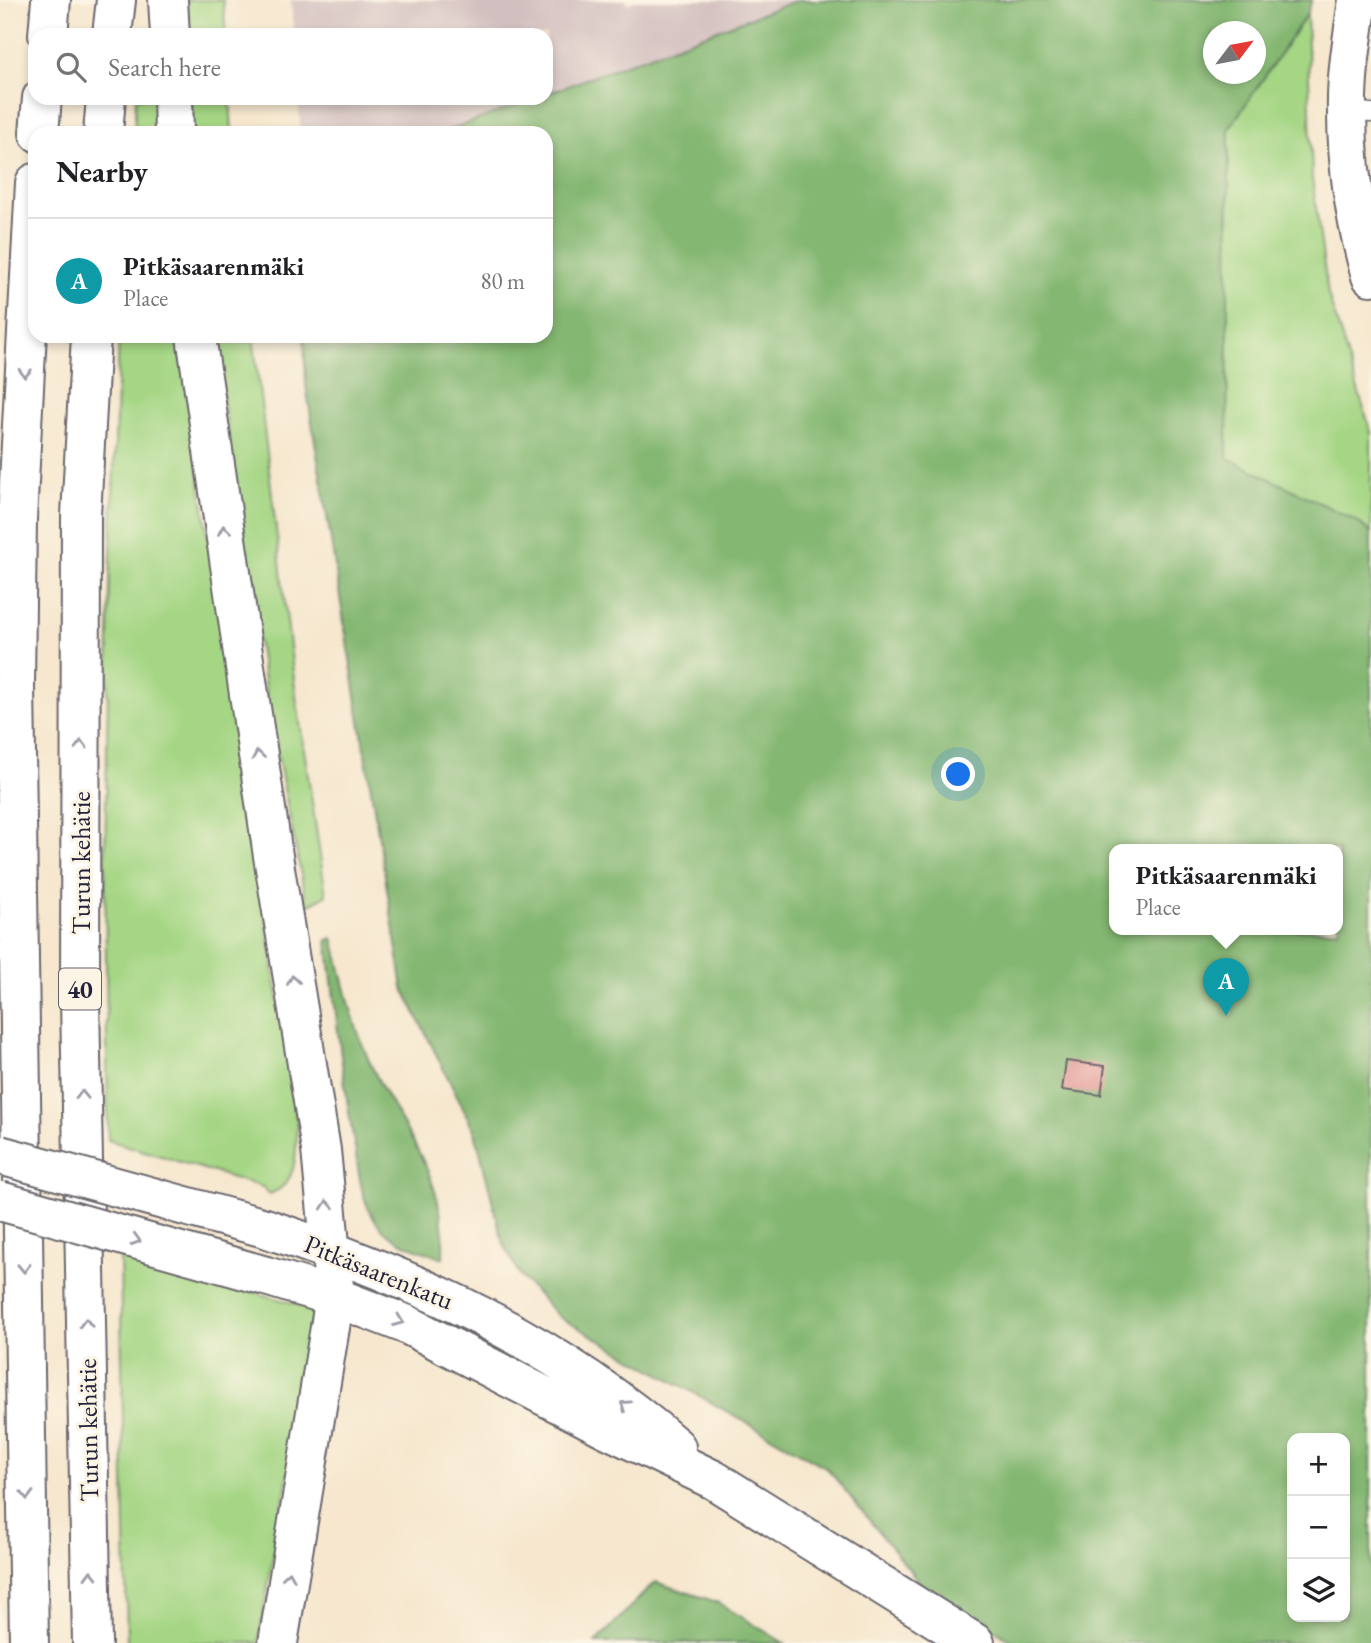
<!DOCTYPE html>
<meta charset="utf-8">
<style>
body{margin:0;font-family:"EB Garamond",serif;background:#f6f6f6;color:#202124}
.controls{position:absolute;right:21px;bottom:21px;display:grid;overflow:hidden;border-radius:14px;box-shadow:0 4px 10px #0003}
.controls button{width:63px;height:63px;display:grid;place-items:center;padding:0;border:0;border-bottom:2px solid #e0e0e0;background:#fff;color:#202124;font:35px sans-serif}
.compass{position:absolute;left:1203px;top:21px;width:63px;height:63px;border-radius:50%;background:#fff;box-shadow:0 4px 10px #0003;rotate:58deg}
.you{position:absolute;left:959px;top:775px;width:24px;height:24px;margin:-18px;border:5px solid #fff;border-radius:50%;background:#1a73e8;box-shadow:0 0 0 10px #1a73e833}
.badge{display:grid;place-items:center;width:46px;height:46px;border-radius:50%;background:#2563eb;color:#fff;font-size:23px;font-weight:700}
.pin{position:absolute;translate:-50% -58px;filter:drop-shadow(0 2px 4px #0008)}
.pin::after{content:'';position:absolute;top:37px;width:24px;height:21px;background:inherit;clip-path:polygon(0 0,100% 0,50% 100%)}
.popup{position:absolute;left:1109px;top:844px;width:234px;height:91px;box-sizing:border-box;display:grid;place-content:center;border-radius:14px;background:#fff;filter:drop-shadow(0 2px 5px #0005);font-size:23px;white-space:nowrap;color:#757577}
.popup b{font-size:26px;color:#202124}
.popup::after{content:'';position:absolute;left:50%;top:100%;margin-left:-14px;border:14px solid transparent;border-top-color:#fff}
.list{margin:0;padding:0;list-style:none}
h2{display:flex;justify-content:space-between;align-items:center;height:91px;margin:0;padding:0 28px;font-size:30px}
h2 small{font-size:23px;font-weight:400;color:#757577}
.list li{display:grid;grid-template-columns:46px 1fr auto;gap:21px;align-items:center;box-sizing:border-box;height:126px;padding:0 28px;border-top:2px solid #e0e0e0}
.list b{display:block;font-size:26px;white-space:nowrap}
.list p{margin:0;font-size:23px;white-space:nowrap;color:#757577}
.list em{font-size:23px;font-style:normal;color:#757577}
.icon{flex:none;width:38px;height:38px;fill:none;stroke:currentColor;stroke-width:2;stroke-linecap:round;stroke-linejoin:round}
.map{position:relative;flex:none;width:1371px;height:1643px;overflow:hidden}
.search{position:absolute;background:#fff;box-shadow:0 4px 10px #0003;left:28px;top:28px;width:525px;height:77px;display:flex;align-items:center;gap:18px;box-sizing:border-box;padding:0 24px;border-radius:21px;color:#757577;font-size:26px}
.panel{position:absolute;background:#fff;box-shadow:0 4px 10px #0003;left:28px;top:126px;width:525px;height:217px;border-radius:21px}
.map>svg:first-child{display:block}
.industrial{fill:#d2bfbf}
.green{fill:#a5d684;stroke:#647c60;stroke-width:2}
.forest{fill:#84b772;stroke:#536c56;stroke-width:2;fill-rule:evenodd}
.building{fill:#e1908f}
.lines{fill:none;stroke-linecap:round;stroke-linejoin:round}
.lane-casing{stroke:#6c676e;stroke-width:21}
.secondary-casing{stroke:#6c676e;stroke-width:42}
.highway-casing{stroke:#6c676e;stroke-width:42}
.lane{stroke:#fff;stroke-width:18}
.secondary{stroke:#fff;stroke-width:38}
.highway{stroke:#fff;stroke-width:38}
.secondary-bridge-casing{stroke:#6c676e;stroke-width:42;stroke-linecap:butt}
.secondary-bridge{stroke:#fff;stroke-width:38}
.oneway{stroke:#9c9ca7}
.labels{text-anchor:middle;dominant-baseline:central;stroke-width:6;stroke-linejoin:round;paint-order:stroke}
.shield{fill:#fcf5e5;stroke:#63616e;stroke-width:2}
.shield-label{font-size:24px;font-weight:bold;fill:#22223b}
.street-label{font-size:26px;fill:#22223b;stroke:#fcf5e5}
</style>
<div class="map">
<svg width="1371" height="1643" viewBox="0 0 1371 1643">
<rect width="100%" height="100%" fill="#fcf5e5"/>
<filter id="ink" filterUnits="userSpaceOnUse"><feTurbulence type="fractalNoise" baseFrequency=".0143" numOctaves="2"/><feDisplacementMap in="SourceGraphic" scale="14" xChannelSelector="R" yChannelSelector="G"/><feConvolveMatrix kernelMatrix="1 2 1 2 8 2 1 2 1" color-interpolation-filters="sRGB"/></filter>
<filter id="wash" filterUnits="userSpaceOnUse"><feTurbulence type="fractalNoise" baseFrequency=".00686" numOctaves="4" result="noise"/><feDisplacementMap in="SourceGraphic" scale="28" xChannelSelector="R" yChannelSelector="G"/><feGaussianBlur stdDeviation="1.57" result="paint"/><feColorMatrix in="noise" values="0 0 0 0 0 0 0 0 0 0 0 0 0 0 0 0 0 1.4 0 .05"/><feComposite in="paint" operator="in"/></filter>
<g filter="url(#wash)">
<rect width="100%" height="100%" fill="#f6e7ce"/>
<path class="industrial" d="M 291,0 L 626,0 L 627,4 L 638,0 L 798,0 L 546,94 L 546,35 L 294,35 Z
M 298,98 L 536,98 L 442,133 L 301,133 Z"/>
<path class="green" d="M 185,0 L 223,0 L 226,35 L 187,35 Z
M 1307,14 L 1312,178 L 1328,294 L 1371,432 L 1371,533 L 1357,521 L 1227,459 L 1229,129 Z
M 136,98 L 160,98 L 163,133 L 134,133 Z
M 191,98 L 230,98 L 232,133 L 193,133 Z
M 119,336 L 178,336 L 297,1124 C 296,1150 299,1185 269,1194 L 263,1187 L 108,1140 L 105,864 L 110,578 Z
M 214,336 L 253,336 L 296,696 L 326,895 L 307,906 L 267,701 Z
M 120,1254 L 317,1310 L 258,1643 L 127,1643 Z"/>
<path class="forest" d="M 798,0 L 1312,0 L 1307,14 L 1229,129 L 1227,458 L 1357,521 L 1371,533 L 1371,1643 L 1015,1643 L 925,1589 L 827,1468 L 559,1317 L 521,1277 L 503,1243 L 475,1132 L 403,988 L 306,386 L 304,336 L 546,336 L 546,133 L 442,133 L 536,98 L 546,98 L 546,94 ZM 1214,32 L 1256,32 L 1256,74 L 1214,74 ZM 1114,850 L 1338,850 L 1338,930 L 1114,930 ZM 1292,1438 L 1345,1438 L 1345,1617 L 1292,1617 Z
M 333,938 C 343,977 351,1018 367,1056 C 398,1130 448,1170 443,1258 C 420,1250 394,1244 378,1224 C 361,1203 359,1173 355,1148 C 342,1079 336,1009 327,940 Z
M 655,1582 L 717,1602 L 784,1643 L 595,1643 Z"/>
<g id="blocks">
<path class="building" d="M 1066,1061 L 1105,1066 L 1101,1095 L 1062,1090 Z"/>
</g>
</g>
<g filter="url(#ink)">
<use href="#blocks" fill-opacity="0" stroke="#6c676e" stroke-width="2"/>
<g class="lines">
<g class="lane-casing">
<path id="lane" d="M 1347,111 L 1371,113"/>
</g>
<g class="secondary-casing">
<path id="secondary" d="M 1358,0 C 1353,37 1346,74 1347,112 C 1347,167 1356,224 1371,276
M 265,1228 C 418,1279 553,1340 676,1447
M 266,1276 L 335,1297 L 408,1325 L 606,1428 L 714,1480 L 975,1643"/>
</g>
<g class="highway-casing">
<path id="highway" d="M 168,0 L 170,35
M 48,35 L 51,0
M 112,35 L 116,0
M 173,98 L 174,133
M 39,133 L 42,98
M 103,133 L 106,98
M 91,336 L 81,515 L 80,1000 L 92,1643
M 196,336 L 273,856 L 321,1150 L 335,1297 L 278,1643
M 29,1643 L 15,685 L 17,519 L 35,183"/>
</g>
<use href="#lane" class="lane"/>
<use href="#secondary" class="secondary"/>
<use href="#highway" class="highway"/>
<g class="secondary-bridge-casing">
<path id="secondary-bridge" d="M 0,1155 L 265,1228
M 0,1201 L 266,1276"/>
</g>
<use href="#secondary-bridge" class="secondary-bridge"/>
</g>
<defs><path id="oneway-chevron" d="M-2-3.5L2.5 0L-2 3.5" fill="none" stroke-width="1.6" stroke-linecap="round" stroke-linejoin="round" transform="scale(1.75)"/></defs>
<g class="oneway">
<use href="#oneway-chevron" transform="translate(25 373) rotate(93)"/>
<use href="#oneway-chevron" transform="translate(224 530) rotate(-99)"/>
<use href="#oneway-chevron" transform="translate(81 745) rotate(-90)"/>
<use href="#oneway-chevron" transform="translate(258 755) rotate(-99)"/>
<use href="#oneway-chevron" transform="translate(293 980) rotate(-99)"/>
<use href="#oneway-chevron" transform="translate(82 1095) rotate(-91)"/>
<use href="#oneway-chevron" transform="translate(327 1205) rotate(-96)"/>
<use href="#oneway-chevron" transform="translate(136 1240) rotate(16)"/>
<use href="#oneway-chevron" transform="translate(24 1268) rotate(89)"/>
<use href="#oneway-chevron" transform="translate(399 1321) rotate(21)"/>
<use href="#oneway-chevron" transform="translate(86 1323) rotate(-91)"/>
<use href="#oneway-chevron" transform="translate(625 1405) rotate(-146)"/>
<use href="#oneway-chevron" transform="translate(27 1495) rotate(89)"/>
<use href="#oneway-chevron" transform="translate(91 1575) rotate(-91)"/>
<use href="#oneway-chevron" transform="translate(289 1576) rotate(-81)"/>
</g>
</g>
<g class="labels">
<rect class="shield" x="59" y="968.5" width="42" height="41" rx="5"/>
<g class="shield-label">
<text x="80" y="989">40</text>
</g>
<g class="street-label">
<text transform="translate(81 863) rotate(-90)">Turun kehätie</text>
<text transform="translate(379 1272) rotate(22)">Pitkäsaarenkatu</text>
<text transform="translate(88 1430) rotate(-91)">Turun kehätie</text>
</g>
</g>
</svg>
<div class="controls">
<button>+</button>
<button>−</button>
<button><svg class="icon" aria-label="layers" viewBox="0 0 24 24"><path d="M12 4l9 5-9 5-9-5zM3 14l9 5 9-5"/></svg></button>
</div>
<svg class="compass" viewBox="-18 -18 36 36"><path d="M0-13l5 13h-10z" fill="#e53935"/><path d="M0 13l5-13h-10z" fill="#757577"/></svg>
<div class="you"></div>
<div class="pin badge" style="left:1226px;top:1016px;background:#0f9aa8">A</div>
<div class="popup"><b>Pitkäsaarenmäki</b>Place</div>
<div class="search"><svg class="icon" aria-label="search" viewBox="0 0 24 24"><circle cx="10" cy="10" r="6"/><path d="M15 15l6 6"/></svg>Search here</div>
<section class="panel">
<h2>Nearby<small></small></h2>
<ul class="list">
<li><span class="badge" style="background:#0f9aa8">A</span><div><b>Pitkäsaarenmäki</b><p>Place</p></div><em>80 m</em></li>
</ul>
</section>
</div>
